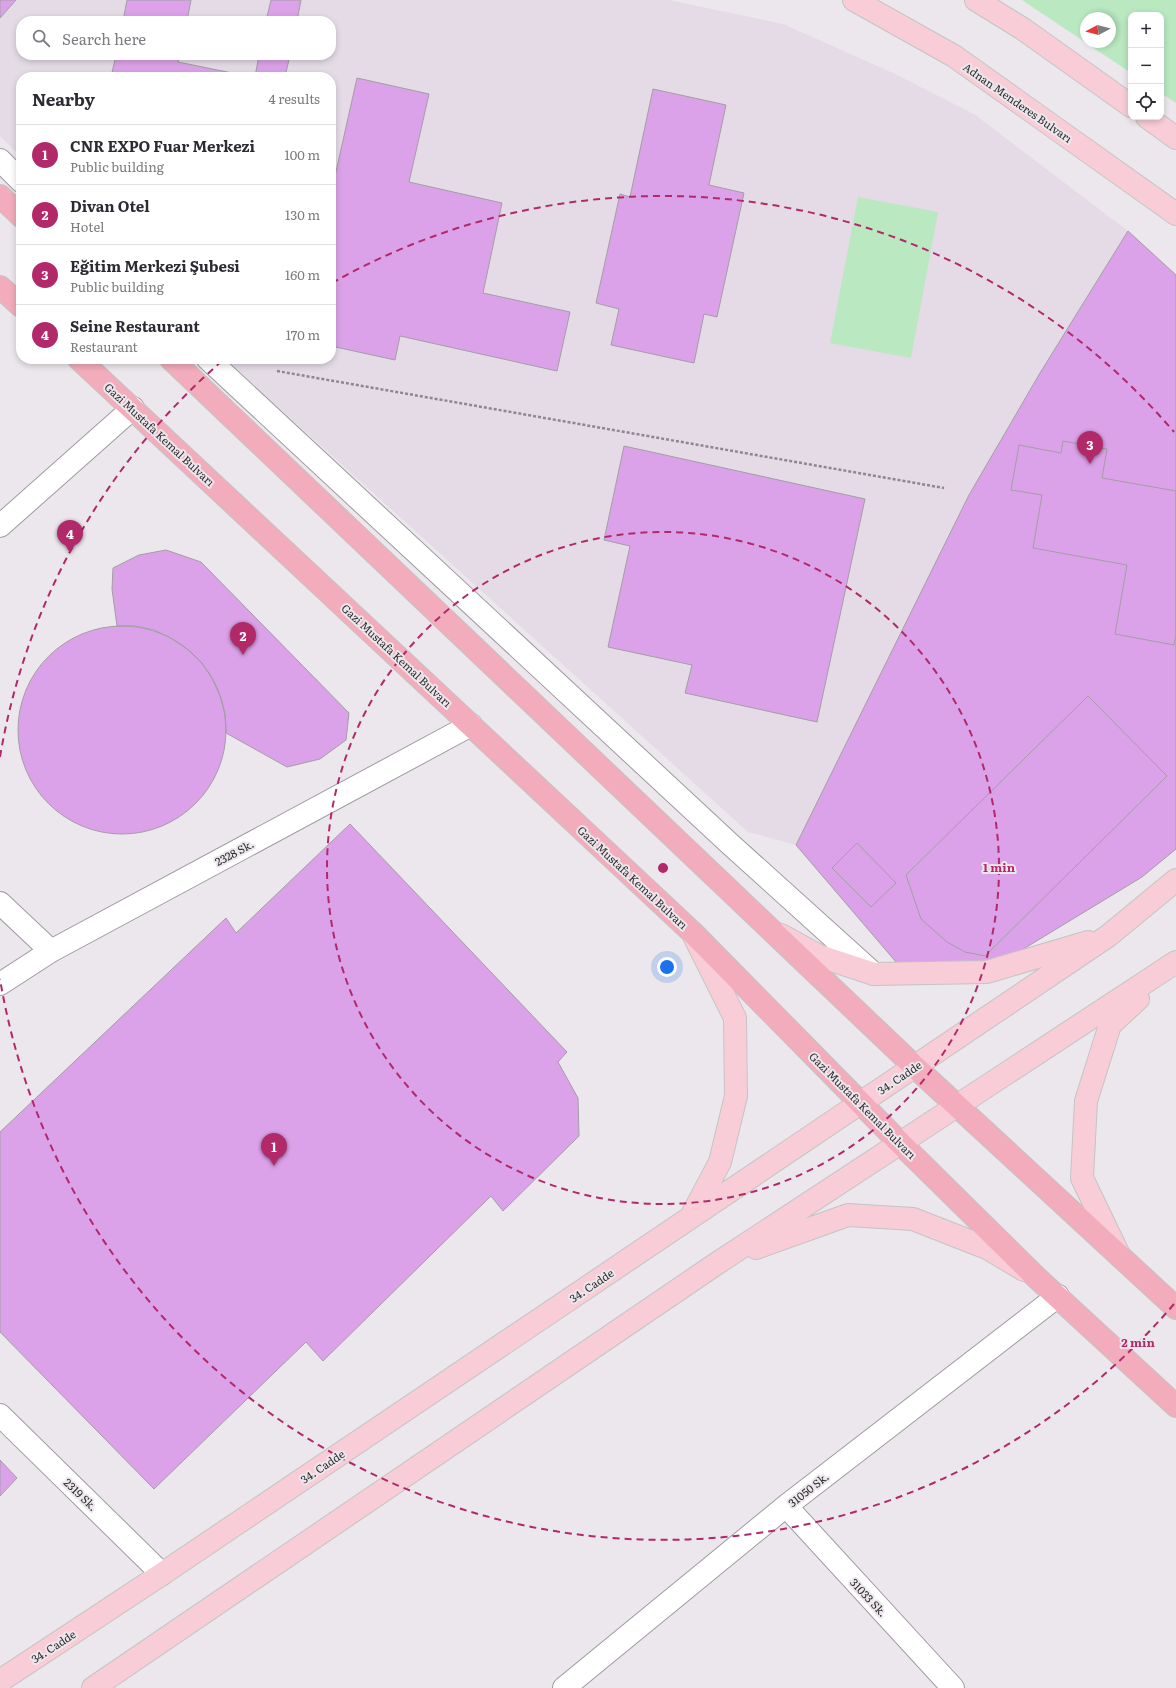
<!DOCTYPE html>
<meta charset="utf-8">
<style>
body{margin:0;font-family:Literata,serif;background:#f2f2f3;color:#2b2b33}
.controls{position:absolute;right:12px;top:12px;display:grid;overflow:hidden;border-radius:8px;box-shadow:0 2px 6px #0003}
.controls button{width:36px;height:36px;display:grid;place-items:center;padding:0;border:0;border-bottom:1px solid #e1e1e2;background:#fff;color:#2b2b33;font:20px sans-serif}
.compass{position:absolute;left:1080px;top:12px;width:36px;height:36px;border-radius:50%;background:#fff;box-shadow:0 2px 6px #0003;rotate:263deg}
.you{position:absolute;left:667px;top:967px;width:14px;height:14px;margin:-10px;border:3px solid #fff;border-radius:50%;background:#1a73e8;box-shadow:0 0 0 6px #1a73e833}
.badge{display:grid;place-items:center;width:26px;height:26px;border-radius:50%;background:#b2296a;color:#fff;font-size:13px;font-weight:700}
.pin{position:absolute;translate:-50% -33px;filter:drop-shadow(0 1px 2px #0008)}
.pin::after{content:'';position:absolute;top:21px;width:14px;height:12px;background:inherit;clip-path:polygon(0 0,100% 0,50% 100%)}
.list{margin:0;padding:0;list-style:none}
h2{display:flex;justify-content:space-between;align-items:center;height:52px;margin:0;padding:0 16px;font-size:17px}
h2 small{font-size:13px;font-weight:400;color:#7c7c81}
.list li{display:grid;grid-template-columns:26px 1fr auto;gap:12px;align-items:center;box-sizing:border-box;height:60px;padding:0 16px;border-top:1px solid #e1e1e2}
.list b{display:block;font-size:15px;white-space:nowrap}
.list p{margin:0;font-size:13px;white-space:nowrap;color:#7c7c81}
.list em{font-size:13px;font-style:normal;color:#7c7c81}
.icon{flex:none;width:22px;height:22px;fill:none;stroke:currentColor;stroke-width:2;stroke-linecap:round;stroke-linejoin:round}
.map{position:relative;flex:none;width:1176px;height:1688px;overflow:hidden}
.search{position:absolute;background:#fff;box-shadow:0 2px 6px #0003;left:16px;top:16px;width:320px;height:44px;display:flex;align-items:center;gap:10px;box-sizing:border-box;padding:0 14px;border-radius:16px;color:#7c7c81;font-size:15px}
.panel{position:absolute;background:#fff;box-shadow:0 2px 6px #0003;left:16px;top:72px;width:320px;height:292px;border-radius:16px}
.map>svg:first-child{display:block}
.built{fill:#e4dbe6;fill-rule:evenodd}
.green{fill:#b9e8c1;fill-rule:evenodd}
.building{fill:#dca2e9;stroke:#a29ea3}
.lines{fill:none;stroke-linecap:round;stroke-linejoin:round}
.street-casing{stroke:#9f9ba0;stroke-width:24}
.primary-casing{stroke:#c4c4c4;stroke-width:24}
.highway-casing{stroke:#c4c4c4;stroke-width:24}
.path{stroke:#8c898d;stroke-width:2.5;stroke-dasharray:3 2;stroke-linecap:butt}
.street{stroke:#fff;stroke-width:22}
.primary{stroke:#f8cdd7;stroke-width:22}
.highway{stroke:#f3acbc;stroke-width:22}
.ring{fill:none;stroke:#b2296a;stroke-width:2;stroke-dasharray:7 5}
.labels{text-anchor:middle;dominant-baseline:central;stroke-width:4;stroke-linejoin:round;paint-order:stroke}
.street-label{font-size:11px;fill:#2d2c2e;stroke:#ece7ec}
.centre{fill:#b2296a;stroke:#ece7ec;stroke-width:2}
.ring-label{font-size:12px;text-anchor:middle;font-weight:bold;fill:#b2296a;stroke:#ece7ec;stroke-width:4;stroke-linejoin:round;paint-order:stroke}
</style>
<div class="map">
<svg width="1176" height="1688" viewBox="0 0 1176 1688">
<rect width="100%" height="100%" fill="#ece7ec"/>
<path class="built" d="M 0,0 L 669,0 L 783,24 L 893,73 L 974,114 L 1128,231 L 1040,373 L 969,495 L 796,845 L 748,832 L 225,359 L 331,359 L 331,77 L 21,77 L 21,157 L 0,136 ZM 21,21 L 331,21 L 331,55 L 21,55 Z"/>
<path class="green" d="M 1022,0 L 1176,0 L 1176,103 L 1161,93 L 1161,15 L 1131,15 L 1131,73 ZM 1086,18 L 1110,18 L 1110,42 L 1086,42 Z
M 858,197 L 938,212 L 911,358 L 830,343 Z"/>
<path class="building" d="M 0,0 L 16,0 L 0,18 Z
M 127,0 L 191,0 L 187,21 L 123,21 Z
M 271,0 L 301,0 L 297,21 L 266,21 Z
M 116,55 L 180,55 L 178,62 L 252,77 L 111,77 Z
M 259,55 L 290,55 L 285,77 L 255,77 Z
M 357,78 L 429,94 L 409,182 L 502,203 L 483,293 L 570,312 L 557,371 L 400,336 L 395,360 L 331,346 L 331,194 Z
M 653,89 L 726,105 L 709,185 L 744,193 L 717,317 L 704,314 L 694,363 L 611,345 L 619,309 L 596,303 L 620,194 L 630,197 Z
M 1128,231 L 1176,275 L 1176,849 L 1142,877 L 1020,951 L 978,964 L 946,969 L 896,962 L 796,845 L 969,495 L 1040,373 Z
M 1063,441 L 1107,449 L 1102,478 L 1176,491 L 1176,635 L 1174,645 L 1115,634 L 1127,565 L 1033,548 L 1042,495 L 1011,490 L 1019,445 L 1061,453 Z
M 624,446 L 865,499 L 817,722 L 685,693 L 692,665 L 608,647 L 630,546 L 604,540 Z
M 166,550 L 201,562 L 349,713 L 346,740 L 320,759 L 287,767 L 226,733 L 225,714 L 220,696 L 212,678 L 201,662 L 187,649 L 171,638 L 154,630 L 135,626 L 117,626 L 112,589 L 113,568 L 139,555 Z
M18 730a104 104 0 1 1 208 0a104 104 0 1 1-208 0Z
M 1088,696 L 1167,776 L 985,956 L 965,952 L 947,942 L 921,919 L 906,875 Z
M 350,824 L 567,1052 L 558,1062 L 578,1098 L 579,1136 L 503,1211 L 491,1196 L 323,1361 L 306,1342 L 154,1489 L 0,1332 L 0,1132 L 226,918 L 236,933 Z
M 857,843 L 896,883 L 871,907 L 832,868 Z
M 0,1460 L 17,1478 L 0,1496 Z"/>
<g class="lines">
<g class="street-casing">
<path id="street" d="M 0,160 L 21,181
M 208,359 L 730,844 L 874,974
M 0,526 L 133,408
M 0,903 L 51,951
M 0,984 L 51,951 L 471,725
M 0,1415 L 162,1574
M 786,1506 L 953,1688
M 564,1688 L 786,1506 L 1058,1296"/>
</g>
<g class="primary-casing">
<path id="primary" d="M 854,0 L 954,56 L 1176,214
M 976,0 L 1023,29 L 1131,106
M 1147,117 L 1176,138
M 781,935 L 819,956 L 874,974 L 987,972 L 1088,942
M 692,1215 L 720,1162 L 736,1096 L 735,1018 L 695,938
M 756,1248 L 848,1215 L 913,1219 L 987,1248 L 1024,1270
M 1119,1255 L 1082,1178 L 1086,1101 L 1110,1025 L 1138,999
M 0,1681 L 162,1574 L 1108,936 L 1176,880
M 93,1688 L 716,1264 L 1176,962"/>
</g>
<g class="highway-casing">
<path id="highway" d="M 0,196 L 21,216
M 0,287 L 21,306
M 79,359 L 693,933 L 900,1143 L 1037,1278 L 1176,1406
M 171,359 L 915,1067 L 1176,1308"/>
</g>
<path class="path" d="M 277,371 L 944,488"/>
<use href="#street" class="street"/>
<use href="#primary" class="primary"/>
<use href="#highway" class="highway"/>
</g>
<g class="ring">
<circle cx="663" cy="868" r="336"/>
<path d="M1174 1304A672 672 0 0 1 0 979M0 757A672 672 0 0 1 222 361M332 283A672 672 0 0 1 1174 432"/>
</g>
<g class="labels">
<g class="street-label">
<text transform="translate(1018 102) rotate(35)">Adnan Menderes Bulvarı</text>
<text transform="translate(160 434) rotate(43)">Gazi Mustafa Kemal Bulvarı</text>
<text transform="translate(397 655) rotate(43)">Gazi Mustafa Kemal Bulvarı</text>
<text transform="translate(234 852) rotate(-28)">2328 Sk.</text>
<text transform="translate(633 877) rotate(43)">Gazi Mustafa Kemal Bulvarı</text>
<text transform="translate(899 1077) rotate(-34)">34. Cadde</text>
<text transform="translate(863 1105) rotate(45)">Gazi Mustafa Kemal Bulvarı</text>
<text transform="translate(591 1285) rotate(-34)">34. Cadde</text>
<text transform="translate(322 1466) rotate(-34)">34. Cadde</text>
<text transform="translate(808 1489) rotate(-38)">31050 Sk.</text>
<text transform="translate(81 1494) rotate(44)">2319 Sk.</text>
<text transform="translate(869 1597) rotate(47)">31033 Sk.</text>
<text transform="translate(53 1646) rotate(-33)">34. Cadde</text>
</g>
</g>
<circle cx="663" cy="868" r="6" class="centre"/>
<g class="ring-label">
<text x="999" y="872">1 min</text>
<text x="1138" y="1347">2 min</text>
</g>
</svg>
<div class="controls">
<button>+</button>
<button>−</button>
<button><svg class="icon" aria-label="locate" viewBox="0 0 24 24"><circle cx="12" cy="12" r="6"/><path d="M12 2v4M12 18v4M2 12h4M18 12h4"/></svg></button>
</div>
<svg class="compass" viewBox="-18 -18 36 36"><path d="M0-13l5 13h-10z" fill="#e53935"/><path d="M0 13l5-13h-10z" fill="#7c7c81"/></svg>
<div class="you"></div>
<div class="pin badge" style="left:274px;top:1166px">1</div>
<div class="pin badge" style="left:243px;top:655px">2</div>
<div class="pin badge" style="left:1090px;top:464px">3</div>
<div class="pin badge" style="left:70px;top:553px">4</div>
<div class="search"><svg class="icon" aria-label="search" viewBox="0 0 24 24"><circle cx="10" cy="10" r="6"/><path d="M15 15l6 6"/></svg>Search here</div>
<section class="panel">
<h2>Nearby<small>4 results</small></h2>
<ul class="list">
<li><span class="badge">1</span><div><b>CNR EXPO Fuar Merkezi</b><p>Public building</p></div><em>100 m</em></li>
<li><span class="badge">2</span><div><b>Divan Otel</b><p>Hotel</p></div><em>130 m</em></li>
<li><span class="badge">3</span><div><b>Eğitim Merkezi Şubesi</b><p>Public building</p></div><em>160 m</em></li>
<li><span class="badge">4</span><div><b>Seine Restaurant</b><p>Restaurant</p></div><em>170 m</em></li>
</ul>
</section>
</div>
